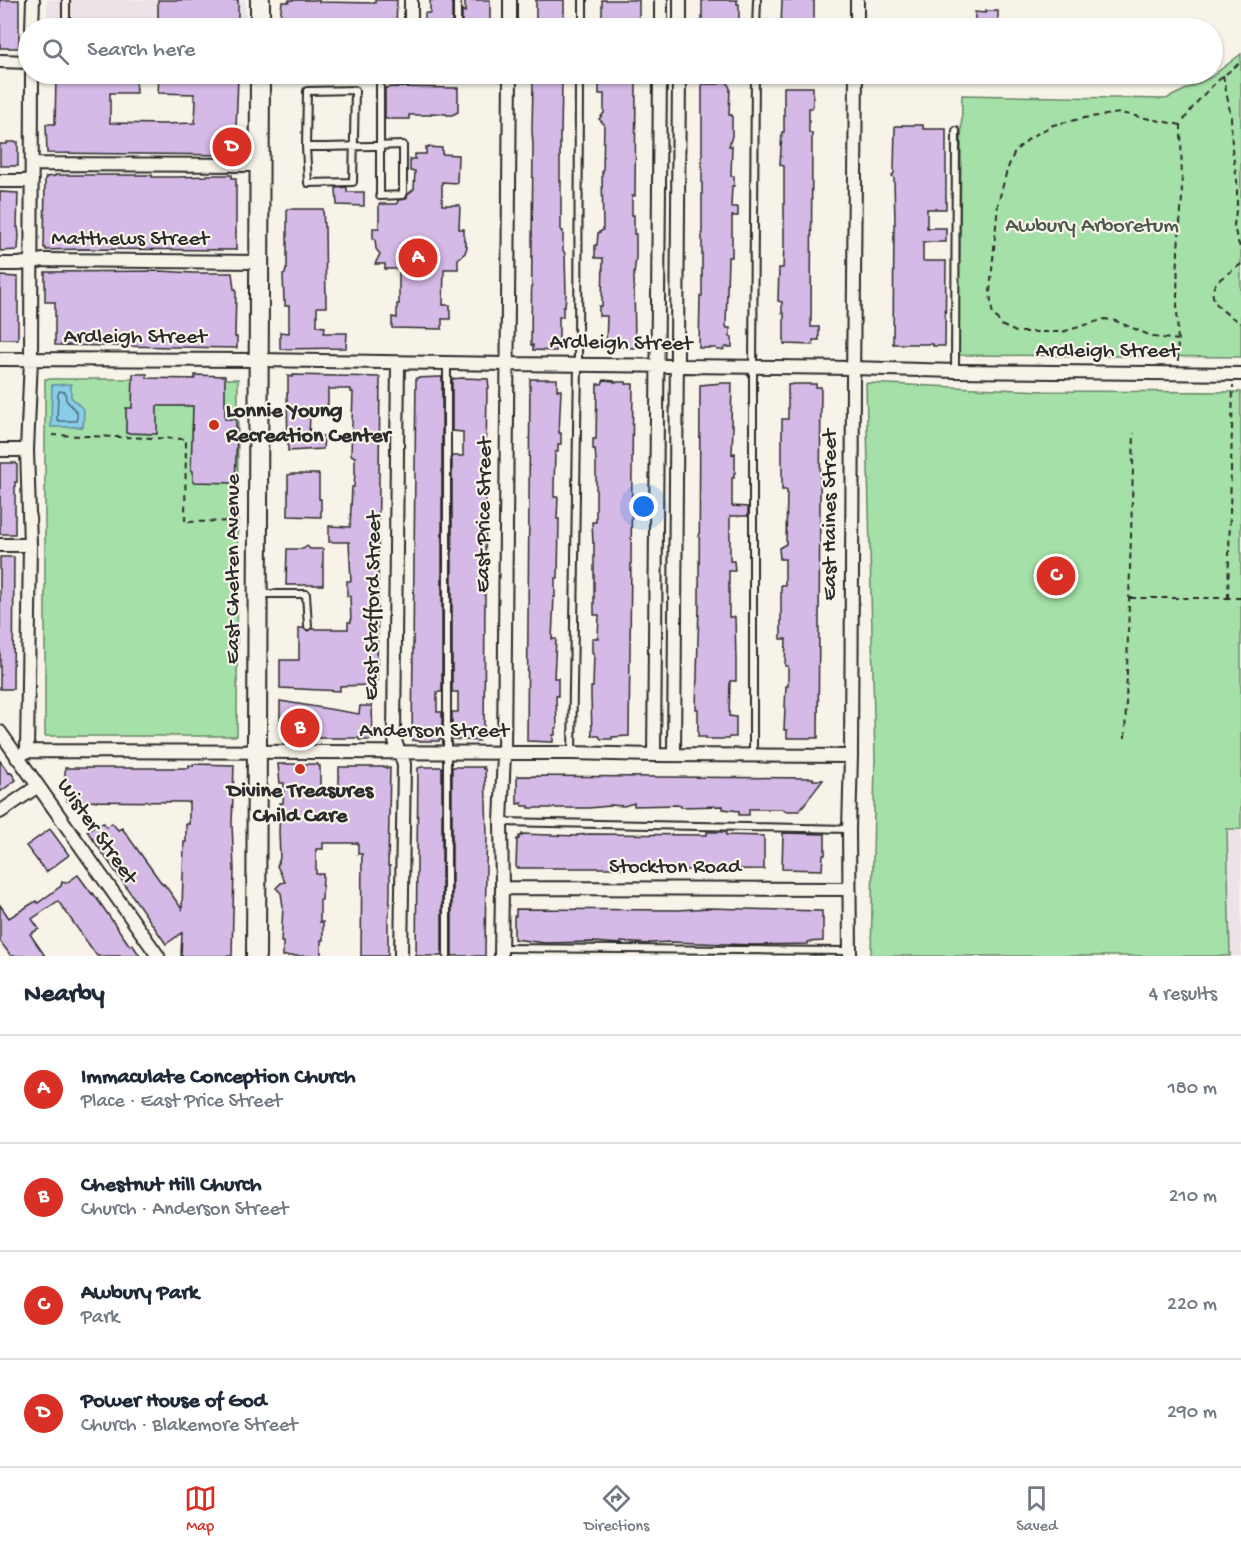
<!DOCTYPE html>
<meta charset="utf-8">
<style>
body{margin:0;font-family:"Gochi Hand",sans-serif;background:#f6f6f7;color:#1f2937}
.you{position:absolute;left:644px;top:507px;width:21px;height:21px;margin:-15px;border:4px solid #fff;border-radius:50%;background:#1a73e8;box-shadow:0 0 0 9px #1a73e833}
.badge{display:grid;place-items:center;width:39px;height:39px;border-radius:50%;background:#d93025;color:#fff;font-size:20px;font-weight:700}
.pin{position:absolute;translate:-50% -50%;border:3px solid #fff;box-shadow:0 2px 6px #0006}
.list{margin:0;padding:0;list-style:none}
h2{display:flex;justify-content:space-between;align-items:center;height:78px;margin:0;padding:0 24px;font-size:26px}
h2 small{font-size:20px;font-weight:400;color:#747a83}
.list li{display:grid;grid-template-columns:39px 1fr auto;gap:18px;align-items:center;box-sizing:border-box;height:108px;padding:0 24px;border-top:2px solid #e0e1e3}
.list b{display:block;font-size:22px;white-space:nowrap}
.list p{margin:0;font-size:20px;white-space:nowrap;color:#747a83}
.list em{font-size:20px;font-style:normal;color:#747a83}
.icon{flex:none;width:33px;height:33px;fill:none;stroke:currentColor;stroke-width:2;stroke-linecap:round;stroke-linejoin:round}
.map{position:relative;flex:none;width:1241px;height:956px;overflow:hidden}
.search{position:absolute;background:#fff;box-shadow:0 2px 4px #0004;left:18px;right:18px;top:18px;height:66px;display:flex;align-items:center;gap:15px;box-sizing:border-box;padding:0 21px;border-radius:33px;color:#747a83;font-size:22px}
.sheet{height:510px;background:#fff}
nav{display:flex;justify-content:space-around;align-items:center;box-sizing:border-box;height:84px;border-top:2px solid #e0e1e3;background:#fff;font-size:16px;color:#747a83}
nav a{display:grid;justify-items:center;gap:3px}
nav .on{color:#d93025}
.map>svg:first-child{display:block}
.built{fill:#ede2e7}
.green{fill:#a4e0a7;stroke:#688669;stroke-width:1.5}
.water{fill:#88cee9;stroke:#638d9d;stroke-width:1.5}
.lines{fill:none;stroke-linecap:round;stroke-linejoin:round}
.shore{stroke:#506c77;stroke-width:1.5}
.building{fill:#d5b9e6;stroke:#2b2b2b;stroke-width:1.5}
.lane-casing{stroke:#2b2b2b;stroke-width:10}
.street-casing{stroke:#2b2b2b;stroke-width:16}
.secondary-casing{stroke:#2b2b2b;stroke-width:22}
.path{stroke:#2b2b2b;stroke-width:2;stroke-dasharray:6 4.5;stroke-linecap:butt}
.lane{stroke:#f7f3e8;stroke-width:6}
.street{stroke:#f7f3e8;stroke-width:12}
.secondary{stroke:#f7f3e8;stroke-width:18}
.poi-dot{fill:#c8321e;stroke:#f7f3e8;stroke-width:2}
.labels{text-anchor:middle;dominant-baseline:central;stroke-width:4.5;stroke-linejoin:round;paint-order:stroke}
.park-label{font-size:22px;fill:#49584a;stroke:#f7f3e8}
.street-label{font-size:22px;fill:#2b2b2b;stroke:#f7f3e8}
.poi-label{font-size:22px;font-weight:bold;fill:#2b2b2b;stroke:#f7f3e8;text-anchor:start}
</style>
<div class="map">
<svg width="1241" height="956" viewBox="0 0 1241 956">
<rect width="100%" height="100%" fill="#f7f3e8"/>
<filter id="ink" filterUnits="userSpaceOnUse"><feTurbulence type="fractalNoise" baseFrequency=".0167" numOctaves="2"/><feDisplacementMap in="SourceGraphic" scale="12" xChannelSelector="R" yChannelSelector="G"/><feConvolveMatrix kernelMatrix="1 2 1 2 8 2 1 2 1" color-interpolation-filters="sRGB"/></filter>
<g filter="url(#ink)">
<path class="built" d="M 47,0 L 245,0 L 245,28 L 47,28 Z
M 1227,828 L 1241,829 L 1241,956 L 1230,956 Z"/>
<path class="green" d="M 1241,54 L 1241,357 L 958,355 L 962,95 L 1166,99 L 1211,77 Z
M 45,379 L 238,379 L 237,736 L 45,736 Z
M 866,383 L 1044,391 L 1241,392 L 1241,829 L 1227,829 L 1230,956 L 871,956 L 875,760 Z"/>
<path class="water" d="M 71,384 L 71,397 L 84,410 L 83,427 L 51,427 L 52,385 Z"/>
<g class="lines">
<path class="shore" d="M 60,391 L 65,392 L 66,400 L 77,412 L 77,418 L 76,421 L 60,421 L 57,420 L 58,394 Z"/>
</g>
<path class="building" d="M 0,0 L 19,0 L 19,48 L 0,48 Z
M 158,0 L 238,0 L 238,28 L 158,28 Z
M 289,0 L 319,0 L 319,2 L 375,3 L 375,0 L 397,0 L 396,28 L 279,28 L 279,20 L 278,18 L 280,17 L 282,2 L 289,2 Z
M 430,0 L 447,0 L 452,3 L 452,28 L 425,28 L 425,13 L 430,13 Z
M 465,0 L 490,0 L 490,28 L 462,28 L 462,10 L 465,12 Z
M 536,0 L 564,0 L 564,26 L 561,26 L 561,28 L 541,28 L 541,25 L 536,25 Z
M 602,0 L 639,0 L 639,28 L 602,28 Z
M 702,0 L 737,0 L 737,4 L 739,4 L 739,28 L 702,28 Z
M 782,0 L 814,0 L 814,28 L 781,28 Z
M 986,11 L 998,11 L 998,28 L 975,28 L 975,12 L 986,13 Z
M 56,76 L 136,77 L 136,93 L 110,93 L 110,123 L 162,124 L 195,123 L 196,100 L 194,100 L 194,94 L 158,93 L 159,77 L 238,77 L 235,155 L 47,153 L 46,124 L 55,124 Z
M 538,81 L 562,82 L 561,133 L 560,133 L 560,181 L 561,181 L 561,231 L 563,231 L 563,250 L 565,254 L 566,295 L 565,306 L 563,306 L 563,317 L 559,317 L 559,344 L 556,351 L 533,350 L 533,345 L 531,345 L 533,145 L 532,131 L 533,82 Z
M 611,81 L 617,81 L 619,83 L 636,83 L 635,196 L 632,196 L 632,215 L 634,215 L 634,234 L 636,234 L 636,257 L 634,276 L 635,348 L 617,347 L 615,349 L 609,349 L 606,345 L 607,316 L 599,316 L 599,306 L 602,306 L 603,258 L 595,258 L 595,245 L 597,245 L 598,233 L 603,230 L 602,172 L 603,172 L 604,124 L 599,119 L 604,113 L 604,94 L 599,94 L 599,83 L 610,83 Z
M 720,82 L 727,82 L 730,88 L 729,115 L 732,115 L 732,136 L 729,146 L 732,146 L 731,176 L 734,176 L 734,186 L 732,186 L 731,207 L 738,207 L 738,216 L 732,216 L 732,257 L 728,257 L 726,326 L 727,328 L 730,328 L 730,337 L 732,337 L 732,347 L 726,347 L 723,350 L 717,350 L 716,348 L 699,348 L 700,296 L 702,296 L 702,84 L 719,84 Z
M 393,87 L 458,88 L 458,112 L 452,115 L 447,115 L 446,114 L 431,113 L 431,115 L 409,115 L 409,119 L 385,119 L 385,88 Z
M 784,87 L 813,87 L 813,106 L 812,108 L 809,108 L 809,133 L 812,133 L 811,327 L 819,327 L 819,340 L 813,340 L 813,345 L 784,344 L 784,313 L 782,313 L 782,302 L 778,301 L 779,268 L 783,268 L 784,244 L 784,166 L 780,165 L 782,132 L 784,132 Z
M 902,125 L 923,125 L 923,129 L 946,129 L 946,209 L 927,209 L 927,228 L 946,228 L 946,242 L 923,242 L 923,261 L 946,261 L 945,346 L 933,346 L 933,344 L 893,344 L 894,224 L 895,224 L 894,178 L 892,176 L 894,173 L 895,126 L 902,126 Z
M 7,142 L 18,142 L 18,166 L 0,166 L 0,144 L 7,144 Z
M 426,147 L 442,148 L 442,154 L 458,155 L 457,183 L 442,182 L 442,205 L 460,205 L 459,229 L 464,229 L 464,240 L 467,247 L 465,253 L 458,259 L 458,269 L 444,269 L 443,305 L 450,305 L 450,319 L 442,319 L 442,329 L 392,328 L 392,317 L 397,318 L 397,304 L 399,304 L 399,269 L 385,269 L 385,264 L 375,264 L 380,254 L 376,249 L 375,239 L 373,239 L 373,228 L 379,228 L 379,204 L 397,204 L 398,200 L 406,199 L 408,194 L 414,189 L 415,171 L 410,171 L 410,159 L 415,159 L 415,154 L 426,154 Z
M 55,175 L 152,175 L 152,177 L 179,177 L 207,176 L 207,175 L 232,175 L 232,178 L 236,178 L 236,250 L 81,249 L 46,250 L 46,248 L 44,248 L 45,179 L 46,179 L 46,177 L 55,176 Z
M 347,187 L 347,192 L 364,192 L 364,206 L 337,205 L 336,188 Z
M 0,192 L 18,193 L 17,227 L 18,227 L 19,235 L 18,250 L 0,251 Z
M 287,209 L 323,209 L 324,227 L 325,227 L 326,307 L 317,307 L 317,326 L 325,327 L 324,333 L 347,333 L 346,348 L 280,349 L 280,332 L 289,333 L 289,306 L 285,306 L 285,301 L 284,301 L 283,274 L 285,274 L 286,269 L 287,269 Z
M 161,271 L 193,273 L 232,273 L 234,289 L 236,289 L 235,337 L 237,337 L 237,348 L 55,345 L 55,302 L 45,302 L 45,272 Z
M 0,276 L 18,277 L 18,339 L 0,339 Z
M 133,374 L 147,374 L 147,378 L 195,379 L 195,375 L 225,376 L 225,419 L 236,419 L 236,431 L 237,431 L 235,483 L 193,482 L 193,471 L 191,470 L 193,406 L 157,406 L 157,434 L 126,433 L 126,408 L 132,408 Z
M 293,375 L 380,377 L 377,681 L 371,681 L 371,685 L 340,686 L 340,691 L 280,688 L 280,660 L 299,660 L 299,628 L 303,628 L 308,631 L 312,629 L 348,629 L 348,622 L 351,622 L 350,596 L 347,596 L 347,581 L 351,581 L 349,542 L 329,542 L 329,526 L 350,527 L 352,487 L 354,487 L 355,472 L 355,457 L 351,455 L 353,392 L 351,392 L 351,389 L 328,389 L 328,404 L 326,405 L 326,412 L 318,412 L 318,414 L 310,414 L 309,436 L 324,436 L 323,449 L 288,451 L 287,393 L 288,393 L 288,376 L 293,377 Z
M 440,377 L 442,377 L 442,692 L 437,692 L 437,712 L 442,712 L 442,739 L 439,739 L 439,741 L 418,741 L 412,740 L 416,378 Z
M 462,378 L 488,379 L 489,388 L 487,388 L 486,456 L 484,737 L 479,737 L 479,741 L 452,739 L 452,712 L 458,712 L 458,692 L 452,692 L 452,456 L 463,456 L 463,432 L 452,431 L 452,379 Z
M 530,379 L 557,379 L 557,390 L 561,390 L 559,433 L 561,433 L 561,444 L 558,444 L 558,452 L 555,452 L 554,487 L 554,497 L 558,497 L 557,519 L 559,519 L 558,578 L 555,578 L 555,597 L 554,597 L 552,639 L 556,639 L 554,678 L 558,678 L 558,696 L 556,696 L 557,728 L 555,728 L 555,735 L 553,735 L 553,742 L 552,742 L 527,741 Z
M 604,380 L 614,381 L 614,382 L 626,382 L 626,384 L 633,384 L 629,736 L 612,737 L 612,739 L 601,739 L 599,736 L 592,736 L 591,697 L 591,687 L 593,687 L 594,653 L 592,653 L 592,638 L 598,638 L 599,615 L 594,615 L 594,543 L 593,543 L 592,522 L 596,522 L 596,460 L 595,449 L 593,449 L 593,439 L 596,439 L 597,384 L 602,384 Z
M 722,383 L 732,383 L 731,425 L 733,425 L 732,454 L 735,453 L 735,473 L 734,473 L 734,478 L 732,478 L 732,506 L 748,507 L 748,516 L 730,516 L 730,561 L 734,561 L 735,571 L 729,571 L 729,617 L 735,617 L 736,661 L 736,681 L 730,681 L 729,716 L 736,717 L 736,737 L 729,737 L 728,739 L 706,739 L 706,737 L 698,737 L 698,709 L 696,709 L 699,606 L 700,385 Z
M 794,384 L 816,384 L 816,387 L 821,387 L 818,738 L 787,738 L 787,730 L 784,730 L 786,686 L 788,686 L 788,666 L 785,666 L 786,639 L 781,639 L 781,585 L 785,585 L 785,559 L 780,559 L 779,548 L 786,544 L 787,490 L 782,490 L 782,419 L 788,419 L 788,385 Z
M 0,463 L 16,463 L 17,465 L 17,482 L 15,482 L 15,534 L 0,534 Z
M 292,474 L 319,474 L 319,499 L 321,499 L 321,517 L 288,516 L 288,475 Z
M 307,546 L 310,549 L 323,549 L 323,585 L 286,585 L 287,549 L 303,549 Z
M 0,557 L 14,557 L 13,689 L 0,689 Z
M 280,701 L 359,714 L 360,706 L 372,706 L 373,739 L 371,739 L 371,740 L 359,740 L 359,738 L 288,738 L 286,730 L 280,727 Z
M 0,761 L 9,773 L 11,772 L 16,780 L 0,792 Z
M 193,764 L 234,765 L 232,824 L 234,869 L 232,956 L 181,956 L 182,933 L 166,944 L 87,831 L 97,824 L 104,823 L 106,827 L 112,823 L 118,830 L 122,828 L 163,885 L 164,884 L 182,909 L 184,842 L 186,842 L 186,824 L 189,824 L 189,802 L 67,801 L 67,789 L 65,789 L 65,768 L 189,768 L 189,765 L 193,766 Z
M 278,764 L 318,764 L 318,766 L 320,766 L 320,793 L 339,794 L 339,767 L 386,767 L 386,768 L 390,768 L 388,866 L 390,866 L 390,891 L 389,917 L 388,917 L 388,956 L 361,956 L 362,854 L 358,854 L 358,843 L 323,843 L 323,849 L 316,849 L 316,874 L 323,874 L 322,900 L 320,900 L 320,922 L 323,922 L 323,940 L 321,940 L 321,956 L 283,956 L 283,942 L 281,942 L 283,907 L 281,893 L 276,888 L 281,883 L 285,882 L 277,866 L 280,858 L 279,832 L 280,803 L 283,803 L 284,783 L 280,783 Z
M 422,767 L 442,767 L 442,956 L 416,956 L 418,768 Z
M 452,767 L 484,767 L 483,769 L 485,769 L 487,836 L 486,865 L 485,956 L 452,956 Z
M 517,776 L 813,778 L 813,780 L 823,780 L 799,811 L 785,811 L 785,810 L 781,809 L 749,809 L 749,815 L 739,815 L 739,811 L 723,809 L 723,806 L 681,807 L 681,806 L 677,805 L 634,806 L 634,803 L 624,806 L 610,805 L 610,806 L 589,808 L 529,808 L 529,806 L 522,806 L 522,803 L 517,804 Z
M 50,829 L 69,855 L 46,872 L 26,846 Z
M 707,832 L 726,832 L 726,835 L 764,836 L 764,869 L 675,870 L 666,869 L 666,871 L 652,871 L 652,869 L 640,868 L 516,868 L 517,839 L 519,839 L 519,836 L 522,836 L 522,834 L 577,836 L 577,835 L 589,834 L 707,835 Z
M 783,833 L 825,834 L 825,855 L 823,855 L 822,870 L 782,869 Z
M 78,875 L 92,894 L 93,893 L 130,946 L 132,944 L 140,956 L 97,956 L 58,901 L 32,919 L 39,929 L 30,934 L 45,956 L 11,956 L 0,941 L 0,905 L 9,918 L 36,901 L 38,903 L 61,886 L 62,882 L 66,883 Z
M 709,908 L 822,911 L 822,918 L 823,918 L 823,941 L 808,942 L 808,944 L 753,945 L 671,942 L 649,943 L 649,944 L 621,942 L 621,944 L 593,942 L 545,943 L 514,939 L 514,916 L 516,916 L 516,909 L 678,910 Z"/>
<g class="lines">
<g class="lane-casing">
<path id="lane" d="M 66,28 L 66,0
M 457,28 L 457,0
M 583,28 L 583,0
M 756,28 L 757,0
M 306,147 L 308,183 L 353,182 L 355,90 L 307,91 L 306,147 C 339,147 371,146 403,145 L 403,195 L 380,196 L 380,74
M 447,363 L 447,956
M 955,371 L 956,131
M 261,594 L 306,594 L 308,626
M 572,753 L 578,364 L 579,74
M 753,754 L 753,367 L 755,74
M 501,822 L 849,829
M 502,948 L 850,951"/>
</g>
<g class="street-casing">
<path id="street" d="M 32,28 L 33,0
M 411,28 L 411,0
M 510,28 L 510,0
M 661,28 L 661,0
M 680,28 L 680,0
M 857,28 L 857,0
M 0,61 L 28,62
M 32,164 L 260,165
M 0,181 L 32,181
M 0,264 L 19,264 L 44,260 L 259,262
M 0,359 L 259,360 L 507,364 L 853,368 L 955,371 L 1241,374
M 398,363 L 394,733 C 394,746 401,753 404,764 L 401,956
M 0,450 L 27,450
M 0,545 L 30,545
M 0,732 L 158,956
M 27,751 L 30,545 L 27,450 L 31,359 L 32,74
M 654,755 L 660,74
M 674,755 L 679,74
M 17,758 L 27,751 L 572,753 L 654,755 L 851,756
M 0,812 L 38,786
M 502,888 L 849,889
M 501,956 L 502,888 L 501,822 L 504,754 L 510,74
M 850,956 L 849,829 L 851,756 L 853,382 L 856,74"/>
</g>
<g class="secondary-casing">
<path id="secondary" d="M 260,28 L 260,0
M 256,956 L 260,74"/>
</g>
<path class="path" d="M 1223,75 L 1231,117 L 1232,149 L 1237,180 L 1237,204 L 1234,225 L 1237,239 L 1241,250
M 1241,264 C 1234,270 1224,275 1217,282 C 1202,300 1229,316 1241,323
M 1179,340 L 1154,337 L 1116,321 L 1105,319 L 1062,332 L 1016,332 L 1001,325 L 992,311 L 990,292 L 998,204 L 1007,170 L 1015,151 L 1031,137 L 1053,125 L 1084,118 L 1120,113 L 1181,125
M 1178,361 L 1177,299 L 1178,249 L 1182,198 L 1181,125 C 1196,99 1217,80 1241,62
M 52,435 L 186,439 L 185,522 L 242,521
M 1130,598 L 1241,598
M 1228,598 L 1233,385
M 1125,738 L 1134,433"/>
<use href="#lane" class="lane"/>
<use href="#street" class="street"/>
<use href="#secondary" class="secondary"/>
</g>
</g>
<g class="poi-dot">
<circle cx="214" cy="425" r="6"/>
<circle cx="300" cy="769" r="6"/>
</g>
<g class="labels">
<g class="park-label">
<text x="1092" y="227">Awbury Arboretum</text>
</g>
<g class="street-label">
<text x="130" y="240">Matthews Street</text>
<text x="135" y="338">Ardleigh Street</text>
<text transform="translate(621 344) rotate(1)">Ardleigh Street</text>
<text x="1107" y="352">Ardleigh Street</text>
<text transform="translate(485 515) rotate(-89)">East Price Street</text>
<text transform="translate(831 515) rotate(-90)">East Haines Street</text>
<text transform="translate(234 569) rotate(-90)">East Chelten Avenue</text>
<text transform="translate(374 606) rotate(-89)">East Stafford Street</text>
<text x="434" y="732">Anderson Street</text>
<text transform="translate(96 832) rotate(55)">Wister Street</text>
<text x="675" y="868">Stockton Road</text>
</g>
<g class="poi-label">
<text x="226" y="412">Lonnie Young<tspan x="226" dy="25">Recreation Center</tspan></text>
<text x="300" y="792" text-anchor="middle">Divine Treasures<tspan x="300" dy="25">Child Care</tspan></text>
</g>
</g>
</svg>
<div class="you"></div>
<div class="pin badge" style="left:418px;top:258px">A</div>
<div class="pin badge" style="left:300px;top:728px">B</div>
<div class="pin badge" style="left:1056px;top:576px">C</div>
<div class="pin badge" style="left:232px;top:147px">D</div>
<div class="search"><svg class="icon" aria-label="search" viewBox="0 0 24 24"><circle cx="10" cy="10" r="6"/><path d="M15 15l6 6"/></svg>Search here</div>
</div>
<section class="sheet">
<h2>Nearby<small>4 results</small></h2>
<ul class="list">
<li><span class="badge">A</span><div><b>Immaculate Conception Church</b><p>Place · East Price Street</p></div><em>180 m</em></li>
<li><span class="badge">B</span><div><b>Chestnut Hill Church</b><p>Church · Anderson Street</p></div><em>210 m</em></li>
<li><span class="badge">C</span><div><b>Awbury Park</b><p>Park</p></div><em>220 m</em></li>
<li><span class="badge">D</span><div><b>Power House of God</b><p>Church · Blakemore Street</p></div><em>290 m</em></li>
</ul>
</section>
<nav>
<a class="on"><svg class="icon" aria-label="map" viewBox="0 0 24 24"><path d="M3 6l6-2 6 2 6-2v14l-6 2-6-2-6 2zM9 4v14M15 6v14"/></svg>Map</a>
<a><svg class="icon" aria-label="directions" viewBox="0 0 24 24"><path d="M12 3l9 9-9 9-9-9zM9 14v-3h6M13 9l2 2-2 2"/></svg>Directions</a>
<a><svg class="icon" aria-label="saved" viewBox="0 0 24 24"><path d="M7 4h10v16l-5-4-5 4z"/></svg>Saved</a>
</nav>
